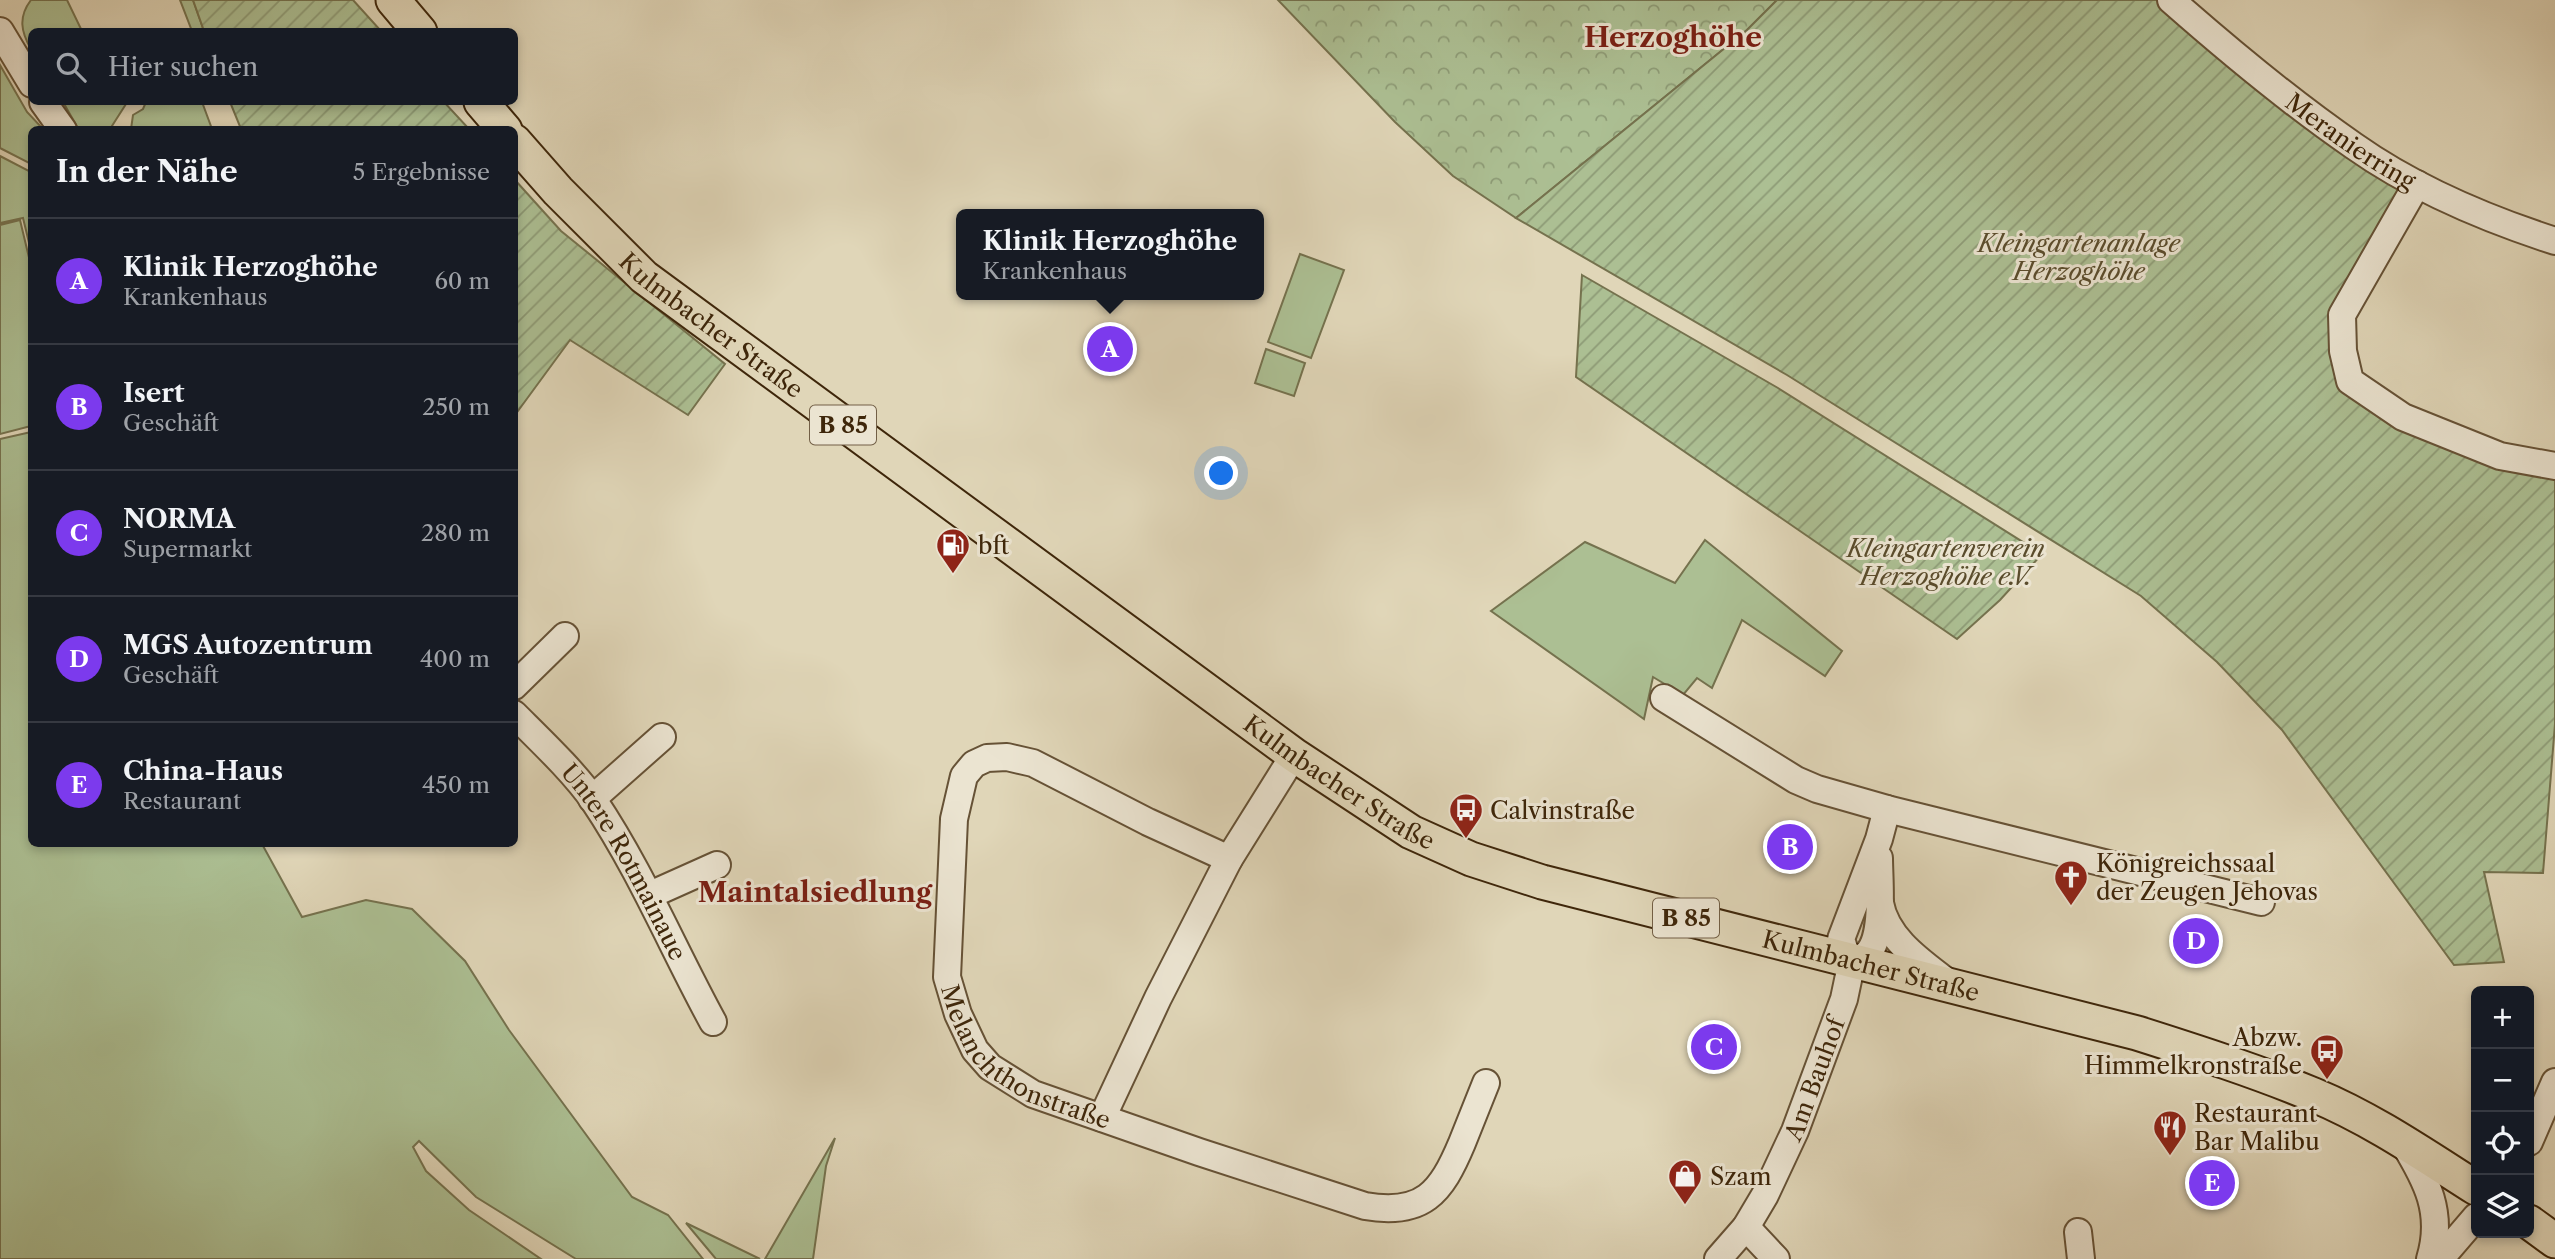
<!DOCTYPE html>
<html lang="de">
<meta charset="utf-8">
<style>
body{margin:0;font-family:"Libre Caslon Text",serif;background:#20242c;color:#f1f3f6}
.controls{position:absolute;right:21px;bottom:21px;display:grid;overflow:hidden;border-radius:10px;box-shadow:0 4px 10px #0003}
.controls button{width:63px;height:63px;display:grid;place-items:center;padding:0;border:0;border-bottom:2px solid #363941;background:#171b24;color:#f1f3f6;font:35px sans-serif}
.you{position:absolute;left:1222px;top:474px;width:24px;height:24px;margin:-18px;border:5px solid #fff;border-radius:50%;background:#1a73e8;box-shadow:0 0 0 10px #1a73e833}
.badge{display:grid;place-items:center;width:46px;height:46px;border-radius:50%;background:#7c3aed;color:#fff;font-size:23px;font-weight:700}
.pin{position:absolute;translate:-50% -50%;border:4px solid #fff;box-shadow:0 2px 7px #0006}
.popup{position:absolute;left:956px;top:209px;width:308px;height:91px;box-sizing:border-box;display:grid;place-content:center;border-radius:10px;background:#171b24;filter:drop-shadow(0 2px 5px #0005);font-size:23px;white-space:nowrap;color:#9ea1a6}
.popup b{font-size:26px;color:#f1f3f6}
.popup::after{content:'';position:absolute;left:50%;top:100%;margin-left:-14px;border:14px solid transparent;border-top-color:#171b24}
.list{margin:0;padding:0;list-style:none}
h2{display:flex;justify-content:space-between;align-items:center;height:91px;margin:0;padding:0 28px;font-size:30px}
h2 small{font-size:23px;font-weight:400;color:#9ea1a6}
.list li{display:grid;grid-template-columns:46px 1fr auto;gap:21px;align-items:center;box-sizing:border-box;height:126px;padding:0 28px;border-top:2px solid #363941}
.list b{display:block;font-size:26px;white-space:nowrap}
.list p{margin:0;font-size:23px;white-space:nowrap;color:#9ea1a6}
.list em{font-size:23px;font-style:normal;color:#9ea1a6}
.icon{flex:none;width:38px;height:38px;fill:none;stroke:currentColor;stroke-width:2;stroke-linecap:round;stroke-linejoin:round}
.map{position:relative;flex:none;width:2555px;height:1259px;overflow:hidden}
.search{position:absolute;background:#171b24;box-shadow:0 4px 10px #0003;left:28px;top:28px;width:490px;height:77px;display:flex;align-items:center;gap:18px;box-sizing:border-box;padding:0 24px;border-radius:10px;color:#9ea1a6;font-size:26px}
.panel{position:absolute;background:#171b24;box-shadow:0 4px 10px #0003;left:28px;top:126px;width:490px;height:721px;border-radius:10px}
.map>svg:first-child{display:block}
.grass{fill:#acbf93;stroke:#75724e;stroke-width:2}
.forest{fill:url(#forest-crowns);stroke:#75724e;stroke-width:2}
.garden{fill:url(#garden-furrows);stroke:#75724e;stroke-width:2}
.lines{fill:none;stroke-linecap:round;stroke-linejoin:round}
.minor-casing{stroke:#665236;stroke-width:30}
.major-casing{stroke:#3e260a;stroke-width:37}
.minor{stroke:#ebe4d1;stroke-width:26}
.major{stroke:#e0d6b8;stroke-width:33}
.labels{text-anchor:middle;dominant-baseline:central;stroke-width:6;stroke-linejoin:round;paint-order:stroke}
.shield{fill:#ebe4d1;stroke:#725f46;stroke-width:2}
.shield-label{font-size:23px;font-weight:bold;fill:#3e260a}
.street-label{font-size:24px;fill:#3e260a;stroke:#ebe4d1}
.park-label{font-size:24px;font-style:italic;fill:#5a4c2c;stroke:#ebe4d1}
.poi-label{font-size:24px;fill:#3e260a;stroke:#ebe4d1;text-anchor:start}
.quarter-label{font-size:28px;font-weight:bold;fill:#7a1f14;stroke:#ebe4d1}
</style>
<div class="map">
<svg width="2555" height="1259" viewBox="0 0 2555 1259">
<defs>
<pattern id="forest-crowns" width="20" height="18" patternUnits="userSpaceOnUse" patternTransform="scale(1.75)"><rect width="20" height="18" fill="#acbf93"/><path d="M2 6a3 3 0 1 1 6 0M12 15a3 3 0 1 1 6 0" fill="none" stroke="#8d9b76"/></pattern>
<pattern id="garden-furrows" width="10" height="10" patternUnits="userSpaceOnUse" patternTransform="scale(1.75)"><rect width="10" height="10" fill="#acbf93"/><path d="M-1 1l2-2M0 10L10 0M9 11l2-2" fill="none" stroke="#8d9b76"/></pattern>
</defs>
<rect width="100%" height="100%" fill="#e0d6b8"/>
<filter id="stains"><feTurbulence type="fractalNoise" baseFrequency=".00286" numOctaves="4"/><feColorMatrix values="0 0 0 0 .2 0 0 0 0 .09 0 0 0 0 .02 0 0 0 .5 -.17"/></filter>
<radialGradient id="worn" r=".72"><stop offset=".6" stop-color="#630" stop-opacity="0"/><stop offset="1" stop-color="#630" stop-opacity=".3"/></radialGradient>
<path class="grass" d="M 31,0 L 67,0 L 82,31 L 32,32 L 31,49 C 21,32 18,17 31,0 Z
M 180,0 L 193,0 L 204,31 L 192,31 Z
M 0,65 L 27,112 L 43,129 L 32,130 L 31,164 L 0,148 Z
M 63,102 L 121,102 L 126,104 L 110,129 L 79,130 Z
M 146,102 L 202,102 L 212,129 L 131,129 L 133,115 L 143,109 Z
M 0,156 L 31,172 L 31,251 L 23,218 L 0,223 Z
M 20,220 L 31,266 L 31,426 L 0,434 L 0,225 Z
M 1300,254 L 1344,270 L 1311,358 L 1268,342 Z
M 1266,349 L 1305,363 L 1294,396 L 1255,383 Z
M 31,432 L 32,844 L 262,844 L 302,917 L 366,900 L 412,909 L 465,961 L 509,1030 L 632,1197 L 668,1215 L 703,1259 L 576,1259 L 476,1197 L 419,1141 L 413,1147 L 426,1171 L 469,1210 L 541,1259 L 0,1259 L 0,439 Z
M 1705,540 L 1842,651 L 1825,676 L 1742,620 L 1712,688 L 1697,678 L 1683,695 L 1653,677 L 1644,719 L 1491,611 L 1585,542 L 1675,583 Z
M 835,1138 L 826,1166 L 813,1259 L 765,1259 Z
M 686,1223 L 760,1259 L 716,1259 Z"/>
<path class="forest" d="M 1278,0 L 1777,0 L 1747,30 L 1516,218 L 1453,176 L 1395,122 Z"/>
<path class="garden" d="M 193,0 L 353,0 L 381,31 L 204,31 Z
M 1777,0 L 2171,0 L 2417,184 L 2342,315 L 2350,381 L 2555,466 L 2555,724 L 2543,873 L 2484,872 L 2504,962 L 2454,965 L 2282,730 L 2217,662 L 2141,596 L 1787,375 L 1516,218 L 1747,30 Z
M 230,102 L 444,102 L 469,129 L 241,129 Z
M 515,180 L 561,231 L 725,364 L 688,415 L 570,340 L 515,415 Z
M 1582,275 L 1778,388 L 2042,554 L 2000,600 L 1957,639 L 1576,377 Z"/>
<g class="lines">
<g class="minor-casing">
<g id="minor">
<path id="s1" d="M 2171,0 C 2229,51 2290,102 2354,146 C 2412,187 2487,219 2555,241"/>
<path d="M 0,31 L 32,84"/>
<path d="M 43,102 L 63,130"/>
<path d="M 2417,184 L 2342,315 L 2343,351 L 2350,381 L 2403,417 L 2500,456 L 2555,466"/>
<path d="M 514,686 L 565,636"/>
<path d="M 1664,698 L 1796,780 L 1817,789 L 1887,809 L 2261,902"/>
<path id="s2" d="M 514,714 C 539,739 575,773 594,801 C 641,871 673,949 713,1022"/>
<path d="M 592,799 L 662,737"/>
<path id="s3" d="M 1229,859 L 1148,822 L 1033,763 L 1007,757 L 987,758 L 974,764 L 964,776 L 954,819 L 947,977 L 958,1014 L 975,1050 L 990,1067 L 1033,1094 L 1199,1152 L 1365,1206 C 1423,1216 1441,1193 1462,1143 C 1470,1123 1478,1103 1486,1083"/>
<path d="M 650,895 L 717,865"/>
<path d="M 1880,903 C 1886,938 1920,961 1946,981"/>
<path d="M 1852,961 L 1846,955 L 1841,939 L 1879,839 L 1887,809"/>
<path d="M 1852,961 C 1857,959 1863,958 1867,954 C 1885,937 1879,881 1879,858"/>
<path d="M 1102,1118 L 1158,998 L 1229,859 L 1294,755"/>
<path d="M 2403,1142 C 2427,1181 2444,1213 2430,1259"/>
<path d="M 2529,1142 L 2555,1082"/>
<path d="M 1746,1227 L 1776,1259"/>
<path d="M 2078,1232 L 2081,1259"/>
<path id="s4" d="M 1718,1259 L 1746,1227 L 1765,1195 L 1795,1131 L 1844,999 L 1852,961"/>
<path d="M 2440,1259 L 2476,1217"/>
</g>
</g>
<g class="major-casing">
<g id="major">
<path d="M 393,0 L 420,32"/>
<path d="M 481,102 L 505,130"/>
<path id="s5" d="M 514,141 L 558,191 L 644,277 L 1294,755 L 1411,832 L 1471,859 L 1542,882 L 2137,1033 C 2197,1052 2256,1071 2314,1095 C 2372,1119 2424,1155 2476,1188"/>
<path d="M 2529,1222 L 2555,1241"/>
</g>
</g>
<use href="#minor" class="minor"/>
<use href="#major" class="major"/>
</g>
<defs>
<g id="fuel-pin" transform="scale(1.75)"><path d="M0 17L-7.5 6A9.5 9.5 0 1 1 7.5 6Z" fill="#8f2418" stroke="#ebe4d1"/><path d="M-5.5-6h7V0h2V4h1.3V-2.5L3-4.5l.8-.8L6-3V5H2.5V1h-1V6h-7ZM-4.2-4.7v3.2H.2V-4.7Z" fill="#fff"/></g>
<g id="bus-pin" transform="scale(1.75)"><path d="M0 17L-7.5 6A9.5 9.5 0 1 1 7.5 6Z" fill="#8f2418" stroke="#ebe4d1"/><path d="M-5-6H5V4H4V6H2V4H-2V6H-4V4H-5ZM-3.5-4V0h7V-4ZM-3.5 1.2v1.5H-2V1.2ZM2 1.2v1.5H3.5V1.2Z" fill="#fff"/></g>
<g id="church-pin" transform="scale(1.75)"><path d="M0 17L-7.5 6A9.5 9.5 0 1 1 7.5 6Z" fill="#8f2418" stroke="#ebe4d1"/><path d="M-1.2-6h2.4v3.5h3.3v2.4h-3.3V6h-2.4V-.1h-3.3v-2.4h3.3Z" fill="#fff"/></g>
<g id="restaurant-pin" transform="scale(1.75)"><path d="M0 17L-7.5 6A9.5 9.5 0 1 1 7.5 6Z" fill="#8f2418" stroke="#ebe4d1"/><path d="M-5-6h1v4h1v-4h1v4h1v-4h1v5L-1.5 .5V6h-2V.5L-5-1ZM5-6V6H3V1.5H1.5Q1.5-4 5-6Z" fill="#fff"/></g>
<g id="shop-pin" transform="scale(1.75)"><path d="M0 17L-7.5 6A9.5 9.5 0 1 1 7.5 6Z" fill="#8f2418" stroke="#ebe4d1"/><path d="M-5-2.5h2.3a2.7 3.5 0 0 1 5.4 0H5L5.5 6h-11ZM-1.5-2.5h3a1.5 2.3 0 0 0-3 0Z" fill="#fff"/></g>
</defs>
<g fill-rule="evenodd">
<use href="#fuel-pin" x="953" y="545"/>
<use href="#bus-pin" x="1466" y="810"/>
<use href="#church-pin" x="2071" y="877"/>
<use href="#bus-pin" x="2327" y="1051"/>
<use href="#restaurant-pin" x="2170" y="1127"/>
<use href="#shop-pin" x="1685" y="1176"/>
</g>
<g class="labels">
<g class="shield">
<rect x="810" y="405.5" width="66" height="39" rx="5"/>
<rect x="1653" y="898.5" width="66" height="39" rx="5"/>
</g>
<g class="shield-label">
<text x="843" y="425">B 85</text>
<text x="1686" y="918">B 85</text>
</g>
<g class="street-label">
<text stroke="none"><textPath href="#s1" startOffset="229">Meranierring</textPath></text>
<text stroke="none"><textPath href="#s5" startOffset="271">Kulmbacher Straße</textPath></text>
<text stroke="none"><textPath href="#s5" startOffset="1048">Kulmbacher Straße</textPath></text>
<text stroke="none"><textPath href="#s2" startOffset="186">Untere Rotmainaue</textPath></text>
<text stroke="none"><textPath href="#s5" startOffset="1615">Kulmbacher Straße</textPath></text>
<text stroke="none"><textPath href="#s3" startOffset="618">Melanchthonstraße</textPath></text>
<text stroke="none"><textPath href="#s4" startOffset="206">Am Bauhof</textPath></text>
</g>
<g class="park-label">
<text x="2079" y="243">Kleingartenanlage<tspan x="2079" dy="28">Herzoghöhe</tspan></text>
<text x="1946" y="548">Kleingartenverein<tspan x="1946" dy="28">Herzoghöhe e.V.</tspan></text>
</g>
<g class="poi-label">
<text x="978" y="545">bft</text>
<text x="1490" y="810">Calvinstraße</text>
<text x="2096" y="863">Königreichssaal<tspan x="2096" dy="28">der Zeugen Jehovas</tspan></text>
<text x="2302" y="1037" text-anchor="end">Abzw.<tspan x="2302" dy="28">Himmelkronstraße</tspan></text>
<text x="2194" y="1113">Restaurant<tspan x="2194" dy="28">Bar Malibu</tspan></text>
<text x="1710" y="1176">Szam</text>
</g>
<g class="quarter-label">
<text x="1673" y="37">Herzoghöhe</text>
<text x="815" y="892">Maintalsiedlung</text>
</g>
</g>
<rect width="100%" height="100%" filter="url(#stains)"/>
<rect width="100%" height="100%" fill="url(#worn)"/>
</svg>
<div class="controls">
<button>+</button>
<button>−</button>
<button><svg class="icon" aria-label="locate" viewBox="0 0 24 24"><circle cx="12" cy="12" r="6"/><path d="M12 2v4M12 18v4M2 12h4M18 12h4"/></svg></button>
<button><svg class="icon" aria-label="layers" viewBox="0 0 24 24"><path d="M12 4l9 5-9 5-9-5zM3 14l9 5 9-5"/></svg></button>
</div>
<div class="you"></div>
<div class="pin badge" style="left:1110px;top:349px">A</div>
<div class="popup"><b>Klinik Herzoghöhe</b>Krankenhaus</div>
<div class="pin badge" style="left:1790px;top:847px">B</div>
<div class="pin badge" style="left:1714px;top:1047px">C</div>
<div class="pin badge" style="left:2196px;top:941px">D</div>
<div class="pin badge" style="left:2212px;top:1183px">E</div>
<div class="search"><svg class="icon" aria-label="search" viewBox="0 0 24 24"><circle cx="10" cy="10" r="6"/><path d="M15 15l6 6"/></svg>Hier suchen</div>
<section class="panel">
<h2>In der Nähe<small>5 Ergebnisse</small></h2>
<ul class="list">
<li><span class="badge">A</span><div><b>Klinik Herzoghöhe</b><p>Krankenhaus</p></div><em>60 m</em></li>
<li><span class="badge">B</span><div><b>Isert</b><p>Geschäft</p></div><em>250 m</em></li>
<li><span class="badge">C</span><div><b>NORMA</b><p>Supermarkt</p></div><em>280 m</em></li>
<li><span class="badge">D</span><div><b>MGS Autozentrum</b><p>Geschäft</p></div><em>400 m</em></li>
<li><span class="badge">E</span><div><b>China-Haus</b><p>Restaurant</p></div><em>450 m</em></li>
</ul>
</section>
</div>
